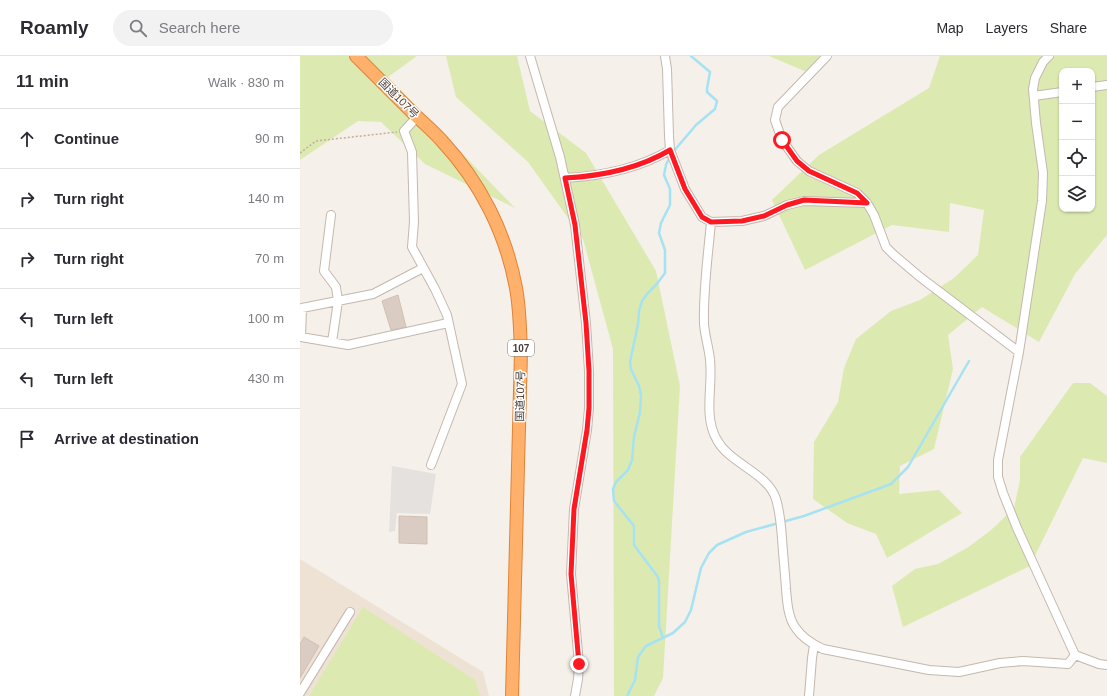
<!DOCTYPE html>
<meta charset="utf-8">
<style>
body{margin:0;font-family:Helvetica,"Noto Sans JP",sans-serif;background:#f2f2f3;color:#2b2b33}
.controls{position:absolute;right:12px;top:12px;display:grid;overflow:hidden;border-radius:8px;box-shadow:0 1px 3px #0004}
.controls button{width:36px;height:36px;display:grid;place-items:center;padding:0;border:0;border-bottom:1px solid #e1e1e2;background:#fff;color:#2b2b33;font:20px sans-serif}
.stop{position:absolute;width:12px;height:12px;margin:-9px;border:3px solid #fe1822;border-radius:50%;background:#fff}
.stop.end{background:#fe1822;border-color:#fff;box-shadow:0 1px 4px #0008}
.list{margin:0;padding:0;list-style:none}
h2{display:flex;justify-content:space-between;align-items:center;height:52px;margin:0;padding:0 16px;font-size:17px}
h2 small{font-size:13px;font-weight:400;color:#7c7c81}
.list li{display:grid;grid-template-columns:26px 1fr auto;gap:12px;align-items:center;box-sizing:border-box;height:60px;padding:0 16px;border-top:1px solid #e1e1e2}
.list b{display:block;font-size:15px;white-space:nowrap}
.list em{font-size:13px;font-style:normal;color:#7c7c81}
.icon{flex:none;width:22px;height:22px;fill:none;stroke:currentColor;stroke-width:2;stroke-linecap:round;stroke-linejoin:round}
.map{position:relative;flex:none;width:807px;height:640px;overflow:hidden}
header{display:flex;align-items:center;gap:24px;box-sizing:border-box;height:56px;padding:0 20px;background:#fff;border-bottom:1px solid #e1e1e2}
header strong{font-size:19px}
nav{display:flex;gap:22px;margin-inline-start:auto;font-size:14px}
.search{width:280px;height:36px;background:#f2f2f3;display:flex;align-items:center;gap:10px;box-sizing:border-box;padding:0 14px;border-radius:22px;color:#7c7c81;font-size:15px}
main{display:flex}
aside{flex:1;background:#fff}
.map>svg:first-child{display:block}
.education{fill:#eee2d4}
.green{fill:#dceab2;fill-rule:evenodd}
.parking{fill:#e4e1de}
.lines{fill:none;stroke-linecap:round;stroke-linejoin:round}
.stream{stroke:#a6e2f2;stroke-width:2.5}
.building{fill:#daccc2;stroke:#d2bfb2}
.minor-casing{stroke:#c4b8af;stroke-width:10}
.highway-casing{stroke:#e18238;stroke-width:14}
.path{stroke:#c3ae9d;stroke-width:1.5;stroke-dasharray:2 2;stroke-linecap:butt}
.minor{stroke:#fff;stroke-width:8}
.highway{stroke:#ffb16b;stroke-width:12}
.route{stroke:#fe1822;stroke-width:5}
.labels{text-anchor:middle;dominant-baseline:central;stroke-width:3;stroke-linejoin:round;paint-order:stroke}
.shield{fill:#fff;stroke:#807974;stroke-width:1}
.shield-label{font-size:10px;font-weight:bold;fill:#4a3f38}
.street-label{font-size:11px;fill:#4a3f38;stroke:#fff}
</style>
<header>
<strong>Roamly</strong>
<div class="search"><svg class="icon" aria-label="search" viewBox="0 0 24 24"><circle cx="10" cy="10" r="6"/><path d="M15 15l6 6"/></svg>Search here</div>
<nav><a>Map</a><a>Layers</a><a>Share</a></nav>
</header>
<main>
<aside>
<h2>11 min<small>Walk · 830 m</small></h2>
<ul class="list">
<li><svg class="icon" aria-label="ahead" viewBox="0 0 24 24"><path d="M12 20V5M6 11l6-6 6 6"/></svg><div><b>Continue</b></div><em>90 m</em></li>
<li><svg class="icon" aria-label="right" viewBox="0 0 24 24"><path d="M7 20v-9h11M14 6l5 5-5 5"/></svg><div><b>Turn right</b></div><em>140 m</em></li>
<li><svg class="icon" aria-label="right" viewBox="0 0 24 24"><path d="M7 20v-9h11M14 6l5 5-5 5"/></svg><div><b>Turn right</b></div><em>70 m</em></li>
<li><svg class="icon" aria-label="left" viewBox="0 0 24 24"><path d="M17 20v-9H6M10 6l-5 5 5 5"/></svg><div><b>Turn left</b></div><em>100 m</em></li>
<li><svg class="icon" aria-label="left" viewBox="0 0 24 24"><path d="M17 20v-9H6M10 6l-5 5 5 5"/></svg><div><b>Turn left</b></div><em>430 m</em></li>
<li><svg class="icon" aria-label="arrive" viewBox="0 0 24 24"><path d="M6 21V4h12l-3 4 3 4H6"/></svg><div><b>Arrive at destination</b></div></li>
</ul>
</aside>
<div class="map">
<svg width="807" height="640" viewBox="0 0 807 640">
<rect width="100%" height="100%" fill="#f5f0ea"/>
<path class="education" d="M 0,503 L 183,616 L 189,640 L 0,640 Z"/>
<path class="green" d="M 0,0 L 117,0 L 88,21 L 215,152 L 125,108 L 81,66 L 58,65 L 0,104 Z
M 146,0 L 217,0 L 230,55 L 286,97 L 356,215 L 380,330 L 363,622 L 354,640 L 314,640 L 313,293 L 283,183 L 228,106 L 156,41 Z
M 469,0 L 524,0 L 514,19 Z
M 640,0 L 807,0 L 807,179 L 775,218 L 739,286 L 682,251 L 648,279 L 653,313 L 634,393 L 600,410 L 599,438 L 639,434 L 662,457 L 587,502 L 576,478 L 547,467 L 513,443 L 514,386 L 538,346 L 544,312 L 556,283 L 591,255 L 620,244 L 654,222 L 678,199 L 684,154 L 650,147 L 649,176 L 592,169 L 505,214 L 472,144 L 519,99 L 629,32 ZM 762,15 L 792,15 L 792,153 L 762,153 Z
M 773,327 L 790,327 L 807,340 L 807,407 L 783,402 L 730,510 L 603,571 L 592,530 L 615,513 L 638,508 L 667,492 L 690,475 L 714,452 L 720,424 L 720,401 Z
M 63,551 L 175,624 L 180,640 L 9,640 Z"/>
<path class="parking" d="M 92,410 L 136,418 L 130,458 L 97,457 L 95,475 L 89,476 Z"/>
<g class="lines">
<path class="stream" d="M 373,96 L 396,69 L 415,53 L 417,45 L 407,36 L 407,33 L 410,16 L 391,0
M 363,582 L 359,570 L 359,526 L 358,521 L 334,489 L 334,470 L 314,445 L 313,433 L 316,426 L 328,414 L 332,404 L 334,381 L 340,356 L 341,340 L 339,330 L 331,313 L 330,306 L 338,268 L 339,255 L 342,245 L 347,238 L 356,229 L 365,217 L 365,194 L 359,177 L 361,167 L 370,149 L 370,133 L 364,119 L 366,109 L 370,100
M 327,640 L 335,624 L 338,601 L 346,590 L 373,577 L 385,566 L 391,554 L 401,512 L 409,497 L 417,489 L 446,476 L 504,460 L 591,428 L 608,411 L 669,305"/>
</g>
<path class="building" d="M 98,239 L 106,271 L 91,274 L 82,245 Z
M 99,460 L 127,461 L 127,488 L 99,487 Z
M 4,581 L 19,590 L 0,622 L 0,588 Z"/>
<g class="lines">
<g class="minor-casing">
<path id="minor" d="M 230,0 L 260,101 L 275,169 L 286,267 L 289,315 L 289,352 L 287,374 L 274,453 L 271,518 L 279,608 L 278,623 L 275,640
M 365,0 L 367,13 L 369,80 L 370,94 L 385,133 L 402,161 L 411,166 L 442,165 L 464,160 L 487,149 L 504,145 L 567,147
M 527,0 L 478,51 L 475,64 L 482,84 L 497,105 L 509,115 L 557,137 L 567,147 L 574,159 L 586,191 L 594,199 L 620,221 L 719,296
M 749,0 L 743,6 L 735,22 L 733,33 L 736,67 L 743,117 L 742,145 L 719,296 L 698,404 L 698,421 L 703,437 L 717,472 L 775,599 L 799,608 L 807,609
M 792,31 L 807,29
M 734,40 L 762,36
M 117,61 L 104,75 L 112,96 L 114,166 L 112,191 L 135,233 L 147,259 L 162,328 L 131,409
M 265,122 C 302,120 338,113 370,94
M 31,159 L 24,215 L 36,231 L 38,245 L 32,286
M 411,166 C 408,200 403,234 404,268 C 405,281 409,292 410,304 C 413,331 403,360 417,384 C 430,408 468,417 476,443 C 480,456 481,469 482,482 C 483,499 485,516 486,533 C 487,545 488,561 495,571 C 502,582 512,588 523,593 L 629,614 L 659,616 L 700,607 L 723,605 L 768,608 L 775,599
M 123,212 L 73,238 L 2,252 L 1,281 L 48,289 L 148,267
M 0,637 L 50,556
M 509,640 L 512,602 L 514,589"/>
</g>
<g class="highway-casing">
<path id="highway" d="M 56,0 C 76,20 96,40 116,60 C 125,68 134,76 142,85 C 180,126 206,177 216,232 C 220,253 220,275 221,296 L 212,640"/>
</g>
<path class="path" d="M 0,97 L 16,85 L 97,76"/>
<use href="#minor" class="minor"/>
<use href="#highway" class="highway"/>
</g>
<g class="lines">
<path class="route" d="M 279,608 L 271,518 L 274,453 L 287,374 L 289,352 L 289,315 L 286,267 L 275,169 L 265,122 C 302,120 338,113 370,94 L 385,133 L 402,161 L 411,166 L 442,165 L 464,160 L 487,149 L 504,144 L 567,147 L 557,137 L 509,115 L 497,105 L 482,84"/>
</g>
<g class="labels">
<rect class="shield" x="208" y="284" width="26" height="16" rx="3"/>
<g class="shield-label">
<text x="221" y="292">107</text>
</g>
<g class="street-label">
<text transform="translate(99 42) rotate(45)">国道107号</text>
<text transform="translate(220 340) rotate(-89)">国道107号</text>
</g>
</g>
</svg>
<div class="controls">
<button>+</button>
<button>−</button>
<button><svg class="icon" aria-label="locate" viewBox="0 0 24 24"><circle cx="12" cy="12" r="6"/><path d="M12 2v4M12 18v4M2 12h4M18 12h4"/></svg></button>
<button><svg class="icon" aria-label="layers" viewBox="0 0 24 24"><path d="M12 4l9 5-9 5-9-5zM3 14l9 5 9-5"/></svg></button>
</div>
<div class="stop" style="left:482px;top:84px"></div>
<div class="stop end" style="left:279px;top:608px"></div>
</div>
</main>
